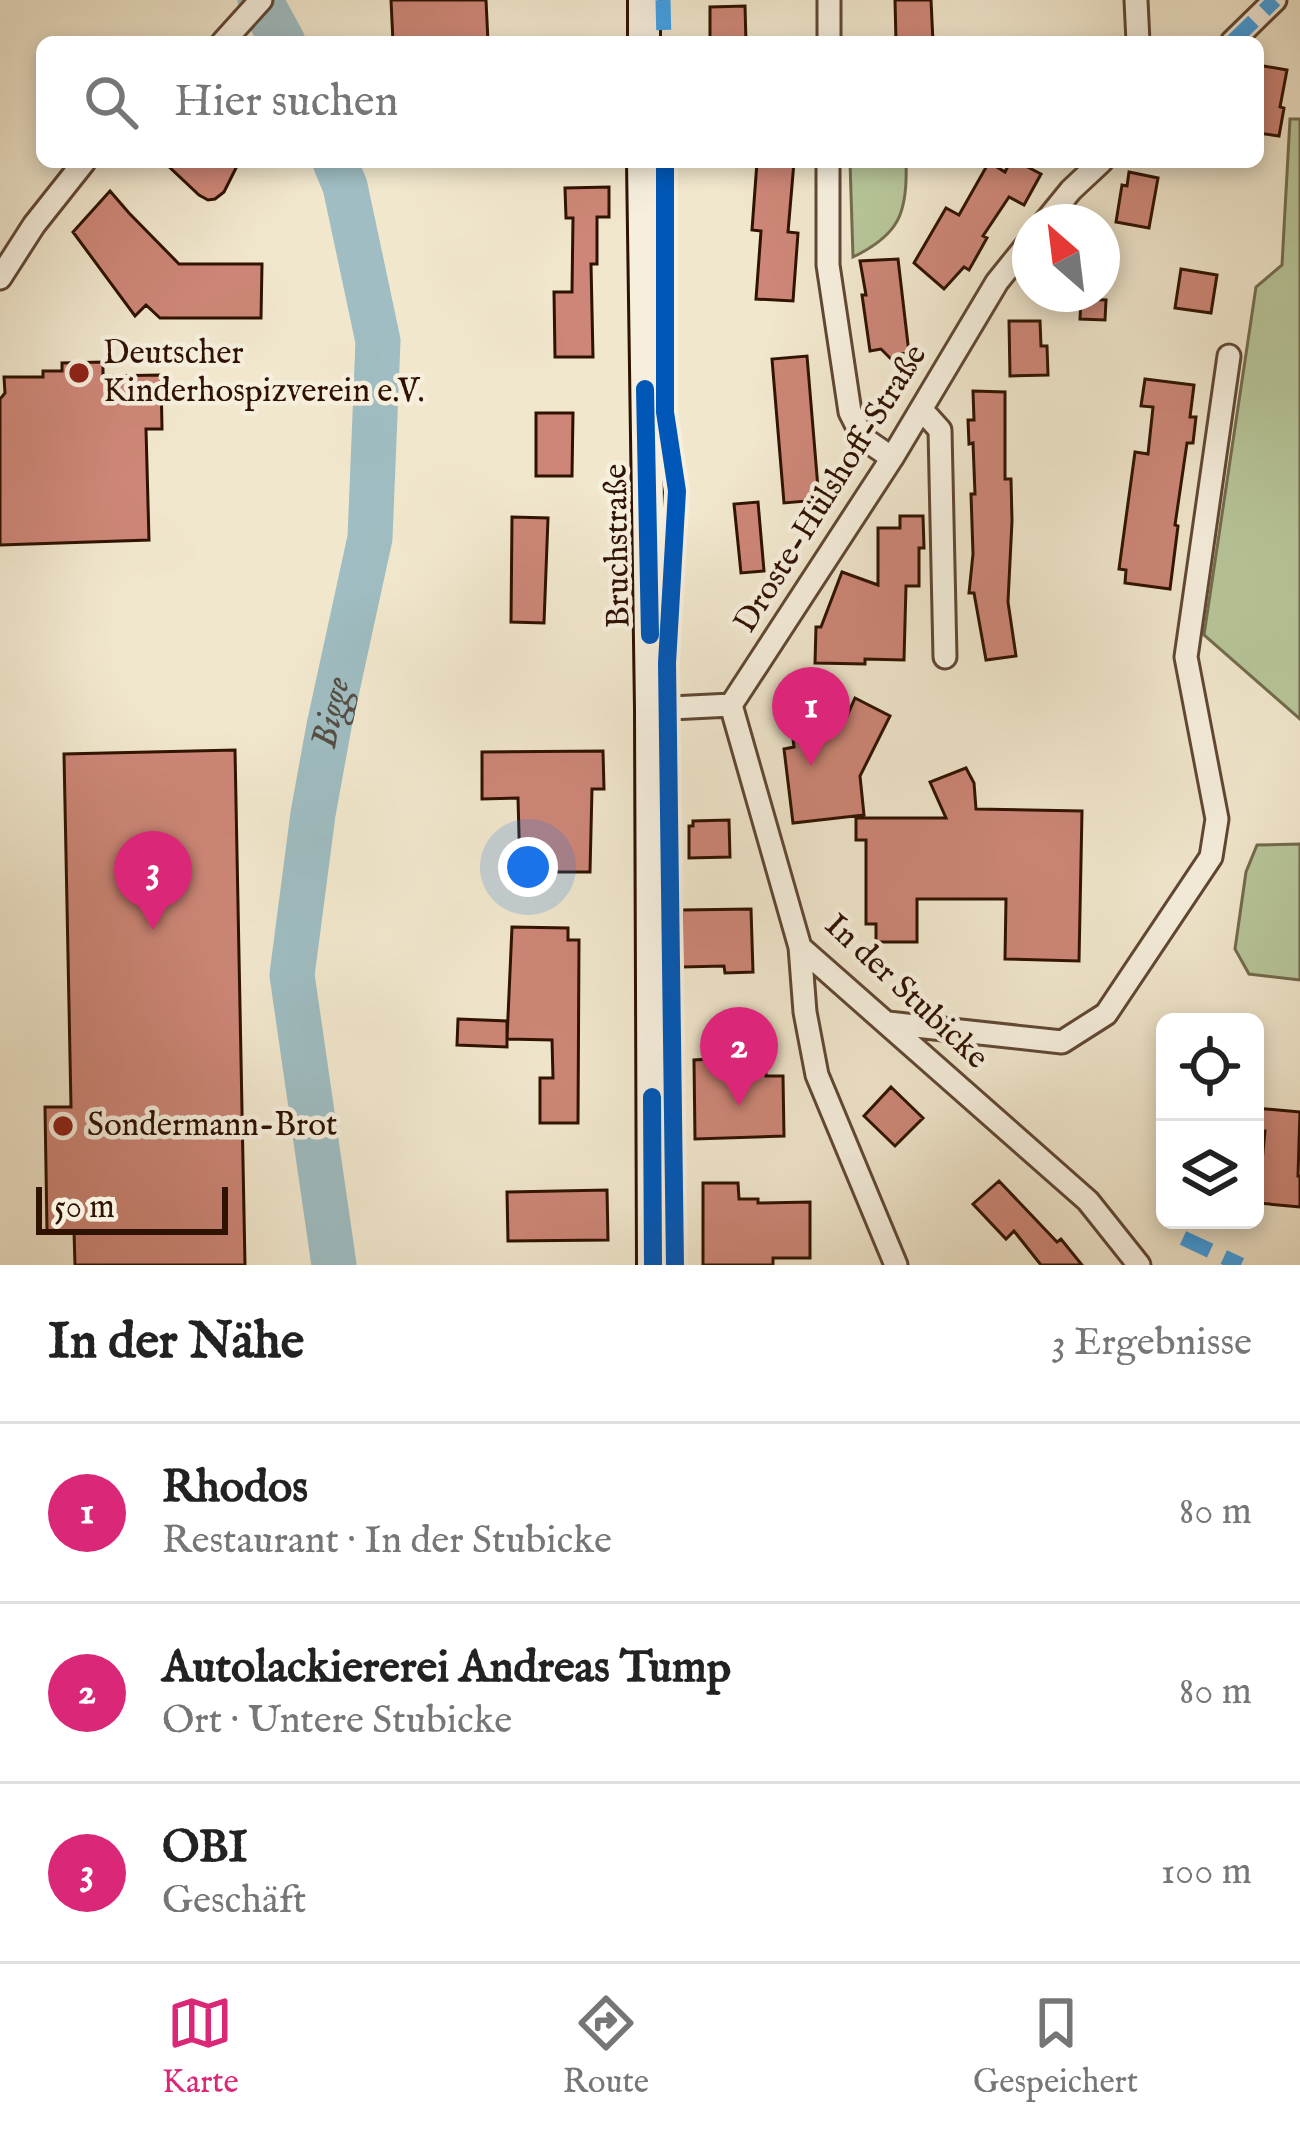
<!DOCTYPE html>
<html lang="de">
<meta charset="utf-8">
<style>
body{margin:0;font-family:"IM FELL English",serif;background:#f6f6f6;color:#222}
.controls{position:absolute;right:36px;bottom:36px;display:grid;overflow:hidden;border-radius:18px;box-shadow:0 6px 18px #0003}
.controls button{width:108px;height:108px;display:grid;place-items:center;padding:0;border:0;border-bottom:3px solid #e0e0e0;background:#fff;color:#222;font:60px sans-serif}
.compass{position:absolute;left:1012px;top:204px;width:108px;height:108px;border-radius:50%;background:#fff;box-shadow:0 6px 18px #0003;rotate:332deg}
.scale{position:absolute;left:36px;bottom:30px;width:192px;box-sizing:border-box;padding-left:12px;border:6px solid #2f1200;border-top:0;font-size:33px;line-height:42px;white-space:nowrap;color:#2f1200;-webkit-text-stroke:9px #f6efde;paint-order:stroke}
.you{position:absolute;left:528px;top:867px;width:42px;height:42px;margin:-30px;border:9px solid #fff;border-radius:50%;background:#1a73e8;box-shadow:0 0 0 18px #1a73e833}
.badge{display:grid;place-items:center;width:78px;height:78px;border-radius:50%;background:#db2777;color:#fff;font-size:39px;font-weight:700}
.pin{position:absolute;translate:-50% -99px;filter:drop-shadow(0 3px 6px #0008)}
.pin::after{content:'';position:absolute;top:63px;width:42px;height:36px;background:inherit;clip-path:polygon(0 0,100% 0,50% 100%)}
.list{margin:0;padding:0;list-style:none}
h2{display:flex;justify-content:space-between;align-items:center;height:156px;margin:0;padding:0 48px;font-size:51px}
h2 small{font-size:39px;font-weight:400;color:#767676}
.list li{display:grid;grid-template-columns:78px 1fr auto;gap:36px;align-items:center;box-sizing:border-box;height:180px;padding:0 48px;border-top:3px solid #e0e0e0}
.list b{display:block;font-size:45px;white-space:nowrap}
.list p{margin:0;font-size:39px;white-space:nowrap;color:#767676}
.list em{font-size:39px;font-style:normal;color:#767676}
.icon{flex:none;width:66px;height:66px;fill:none;stroke:currentColor;stroke-width:2;stroke-linecap:round;stroke-linejoin:round}
.map{position:relative;flex:none;width:1300px;height:1265px;overflow:hidden}
.search{position:absolute;background:#fff;box-shadow:0 6px 18px #0003;left:36px;right:36px;top:36px;height:132px;display:flex;align-items:center;gap:30px;box-sizing:border-box;padding:0 42px;border-radius:18px;color:#767676;font-size:45px}
.sheet{height:696px;background:#fff}
nav{display:flex;justify-content:space-around;align-items:center;box-sizing:border-box;height:168px;border-top:3px solid #e0e0e0;background:#fff;font-size:33px;color:#767676}
nav a{display:grid;justify-items:center;gap:6px}
nav .on{color:#db2777}
.map>svg:first-child{display:block}
.green{fill:#b7c69a;stroke:#736c4d;stroke-width:3}
.lines{fill:none;stroke-linecap:round;stroke-linejoin:round}
.river{stroke:#9fbdc2;stroke-width:45}
.building{fill:#cd8677;stroke:#2f1200;stroke-width:3}
.minor-casing{stroke:#604733;stroke-width:27}
.secondary-casing{stroke:#2f1200;stroke-width:36}
.minor{stroke:#f6efde;stroke-width:21}
.secondary{stroke:#f6efde;stroke-width:30}
.quiet{stroke:#3ea1e9;stroke-width:15;stroke-dasharray:30 15;stroke-linecap:butt}
.cycleway-casing{stroke:#f6efde;stroke-width:26}
.cycleway{stroke:#0057b8;stroke-width:18}
.poi-dot{fill:#8f2418;stroke:#f6efde;stroke-width:4.5}
.labels{text-anchor:middle;dominant-baseline:central;stroke-width:9;stroke-linejoin:round;paint-order:stroke}
.poi-label{font-size:33px;fill:#2f1200;stroke:#f6efde;text-anchor:start}
.street-label{font-size:33px;fill:#2f1200;stroke:#f6efde}
.water-label{font-size:36px;font-style:italic;fill:#564e44;stroke:#f6efde}
</style>
<div class="map">
<svg width="1300" height="1265" viewBox="0 0 1300 1265">
<rect width="100%" height="100%" fill="#f1e7cd"/>
<filter id="stains"><feTurbulence type="fractalNoise" baseFrequency=".00167" numOctaves="4"/><feColorMatrix values="0 0 0 0 .2 0 0 0 0 .09 0 0 0 0 .02 0 0 0 .5 -.17"/></filter>
<radialGradient id="worn" r=".72"><stop offset=".6" stop-color="#630" stop-opacity="0"/><stop offset="1" stop-color="#630" stop-opacity=".3"/></radialGradient>
<path class="green" d="M 1290,119 L 1300,119 L 1300,719 L 1204,635 L 1256,287 L 1282,265 Z
M 850,162 L 906,162 C 908,213 899,235 853,257 Z
M 1300,844 L 1300,980 L 1249,974 L 1235,949 L 1246,872 L 1257,845 Z"/>
<g class="lines">
<g class="river">
<path d="M 260,0 L 283,42"/>
<path id="s1" d="M 334,1265 L 292,975 L 313,814 L 329,726 L 370,538 L 378,341 L 345,186 L 335,162"/>
</g>
</g>
<path class="building" d="M 391,0 L 486,0 L 488,42 L 393,42 Z
M 895,0 L 931,0 L 933,42 L 896,42 Z
M 745,6 L 746,42 L 710,42 L 710,7 Z
M 1258,65 L 1287,70 L 1280,107 L 1284,108 L 1279,136 L 1258,133 Z
M 164,162 L 239,162 L 224,192 L 215,199 L 208,200 L 199,195 Z
M 757,162 L 794,162 L 788,232 L 798,233 L 793,301 L 756,299 L 761,231 L 752,230 Z
M 989,162 L 1005,172 L 1010,162 L 1018,162 L 1041,174 L 1024,205 L 1009,197 L 983,236 L 987,238 L 969,270 L 964,267 L 944,289 L 914,263 L 946,208 L 959,215 Z
M 1129,172 L 1158,178 L 1149,228 L 1116,222 L 1122,185 L 1127,186 Z
M 609,187 L 609,217 L 597,217 L 597,264 L 591,264 L 593,357 L 555,357 L 554,292 L 572,292 L 573,218 L 566,218 L 565,188 Z
M 110,191 L 129,213 L 179,264 L 262,264 L 261,318 L 160,318 L 146,305 L 135,316 L 73,232 Z
M 898,259 L 909,353 L 900,354 L 893,361 L 881,349 L 870,351 L 862,295 L 866,295 L 860,261 Z
M 1181,269 L 1217,275 L 1211,313 L 1175,308 Z
M 1081,299 L 1106,300 L 1105,320 L 1080,319 Z
M 1009,321 L 1040,321 L 1041,346 L 1047,346 L 1048,375 L 1010,376 Z
M 807,356 L 819,500 L 784,503 L 772,359 Z
M 103,362 L 103,376 L 161,375 L 162,429 L 146,429 L 149,540 L 0,545 L 0,399 L 5,393 L 4,377 L 43,377 L 43,371 L 62,371 L 62,363 Z
M 1145,379 L 1194,385 L 1190,417 L 1196,417 L 1193,443 L 1187,443 L 1175,525 L 1178,526 L 1170,589 L 1125,583 L 1126,570 L 1119,569 L 1135,452 L 1148,454 L 1153,407 L 1141,406 Z
M 973,391 L 1005,392 L 1005,479 L 1011,479 L 1012,521 L 1008,602 L 1016,656 L 986,660 L 974,593 L 969,593 L 973,554 L 971,494 L 975,494 L 973,443 L 969,444 L 968,420 L 974,420 Z
M 536,413 L 573,413 L 572,476 L 536,476 Z
M 758,502 L 764,571 L 741,573 L 734,504 Z
M 900,516 L 923,516 L 924,548 L 919,548 L 919,586 L 906,586 L 904,660 L 865,659 L 865,664 L 815,663 L 816,627 L 821,627 L 842,572 L 878,585 L 878,528 L 900,528 Z
M 512,517 L 548,518 L 544,623 L 511,622 Z
M 855,698 L 890,716 L 860,776 L 864,815 L 793,823 L 784,749 L 794,747 L 791,723 L 847,716 Z
M 235,750 L 245,1265 L 75,1265 L 74,1231 L 47,1231 L 45,1107 L 71,1107 L 64,754 Z
M 603,751 L 604,789 L 592,789 L 590,872 L 520,872 L 518,798 L 482,799 L 482,752 Z
M 966,768 L 974,783 L 976,809 L 1082,811 L 1079,961 L 1005,959 L 1006,899 L 917,899 L 917,942 L 876,942 L 876,924 L 866,924 L 866,840 L 856,840 L 856,818 L 946,818 L 930,782 Z
M 729,820 L 730,857 L 689,858 L 689,826 L 693,826 L 693,821 Z
M 751,909 L 753,972 L 725,973 L 724,966 L 682,967 L 682,910 Z
M 512,927 L 568,928 L 568,940 L 579,940 L 578,1123 L 540,1123 L 540,1078 L 553,1078 L 552,1040 L 507,1039 Z
M 458,1019 L 507,1021 L 507,1047 L 457,1045 Z
M 765,1031 L 766,1076 L 783,1076 L 784,1136 L 695,1139 L 694,1060 L 711,1059 L 711,1040 L 734,1039 L 733,1032 Z
M 891,1087 L 923,1118 L 895,1146 L 864,1116 Z
M 1255,1108 L 1300,1112 L 1298,1176 L 1300,1176 L 1300,1207 L 1258,1203 L 1265,1131 L 1255,1131 Z
M 999,1181 L 1057,1242 L 1061,1239 L 1082,1265 L 1041,1265 L 1014,1231 L 1006,1239 L 973,1204 Z
M 703,1183 L 738,1183 L 739,1199 L 758,1199 L 758,1203 L 810,1202 L 810,1258 L 773,1258 L 773,1265 L 703,1265 Z
M 607,1190 L 608,1240 L 508,1241 L 507,1192 Z"/>
<g class="lines">
<g class="minor-casing">
<path id="minor" d="M 1136,0 L 1138,42
M 223,42 L 261,0
M 829,42 L 829,0
M 1232,42 L 1275,0
M 828,162 L 828,265 L 850,412 L 863,438 L 892,458
M 1045,222 L 1071,190 L 1101,162
M 0,278 L 34,225 L 84,162
M 922,410 L 940,430 L 945,657
M 731,705 L 800,947 L 1088,1201 L 1139,1265
M 651,709 L 731,705 L 892,458 L 997,282 L 1030,241
M 800,947 L 805,1012 L 817,1075 L 896,1265
M 888,1023 L 1062,1042 L 1106,1014 L 1211,857 L 1217,819 L 1186,657 L 1229,356"/>
</g>
<g class="secondary-casing">
<path id="secondary" d="M 644,42 L 644,0
M 643,162 L 651,709 L 653,1265"/>
</g>
<use href="#minor" class="minor"/>
<use href="#secondary" class="secondary"/>
<path class="quiet" d="M 663,0 L 664,42
M 1232,42 L 1275,0
M 1183,1238 L 1241,1265"/>
<g class="cycleway-casing">
<path id="cycleway" d="M 665,162 L 665,412 L 677,491 L 667,663 L 675,1265
M 645,389 L 650,635
M 652,1097 L 653,1265"/>
</g>
<use href="#cycleway" class="cycleway"/>
</g>
<g class="poi-dot">
<circle cx="79" cy="373" r="12"/>
<circle cx="63" cy="1126" r="12"/>
</g>
<g class="labels">
<g class="poi-label">
<text x="103" y="354">Deutscher<tspan x="103" dy="38">Kinderhospizverein e.V.</tspan></text>
<text x="87" y="1126">Sondermann-Brot</text>
</g>
<g class="street-label">
<text transform="translate(831 489) rotate(-58)">Droste-Hülshoff-Straße</text>
<text transform="translate(618 546) rotate(-91)">Bruchstraße</text>
<text transform="translate(906 992) rotate(43)">In der Stubicke</text>
</g>
<g class="water-label">
<text stroke="none"><textPath href="#s1" startOffset="558">Bigge</textPath></text>
</g>
</g>
<rect width="100%" height="100%" filter="url(#stains)"/>
<rect width="100%" height="100%" fill="url(#worn)"/>
</svg>
<div class="controls">
<button><svg class="icon" aria-label="locate" viewBox="0 0 24 24"><circle cx="12" cy="12" r="6"/><path d="M12 2v4M12 18v4M2 12h4M18 12h4"/></svg></button>
<button><svg class="icon" aria-label="layers" viewBox="0 0 24 24"><path d="M12 4l9 5-9 5-9-5zM3 14l9 5 9-5"/></svg></button>
</div>
<svg class="compass" viewBox="-18 -18 36 36"><path d="M0-13l5 13h-10z" fill="#e53935"/><path d="M0 13l5-13h-10z" fill="#767676"/></svg>
<div class="scale">50 m</div>
<div class="you"></div>
<div class="pin badge" style="left:811px;top:766px">1</div>
<div class="pin badge" style="left:739px;top:1106px">2</div>
<div class="pin badge" style="left:153px;top:930px">3</div>
<div class="search"><svg class="icon" aria-label="search" viewBox="0 0 24 24"><circle cx="10" cy="10" r="6"/><path d="M15 15l6 6"/></svg>Hier suchen</div>
</div>
<section class="sheet">
<h2>In der Nähe<small>3 Ergebnisse</small></h2>
<ul class="list">
<li><span class="badge">1</span><div><b>Rhodos</b><p>Restaurant · In der Stubicke</p></div><em>80 m</em></li>
<li><span class="badge">2</span><div><b>Autolackiererei Andreas Tump</b><p>Ort · Untere Stubicke</p></div><em>80 m</em></li>
<li><span class="badge">3</span><div><b>OBI</b><p>Geschäft</p></div><em>100 m</em></li>
</ul>
</section>
<nav>
<a class="on"><svg class="icon" aria-label="map" viewBox="0 0 24 24"><path d="M3 6l6-2 6 2 6-2v14l-6 2-6-2-6 2zM9 4v14M15 6v14"/></svg>Karte</a>
<a><svg class="icon" aria-label="directions" viewBox="0 0 24 24"><path d="M12 3l9 9-9 9-9-9zM9 14v-3h6M13 9l2 2-2 2"/></svg>Route</a>
<a><svg class="icon" aria-label="saved" viewBox="0 0 24 24"><path d="M7 4h10v16l-5-4-5 4z"/></svg>Gespeichert</a>
</nav>
